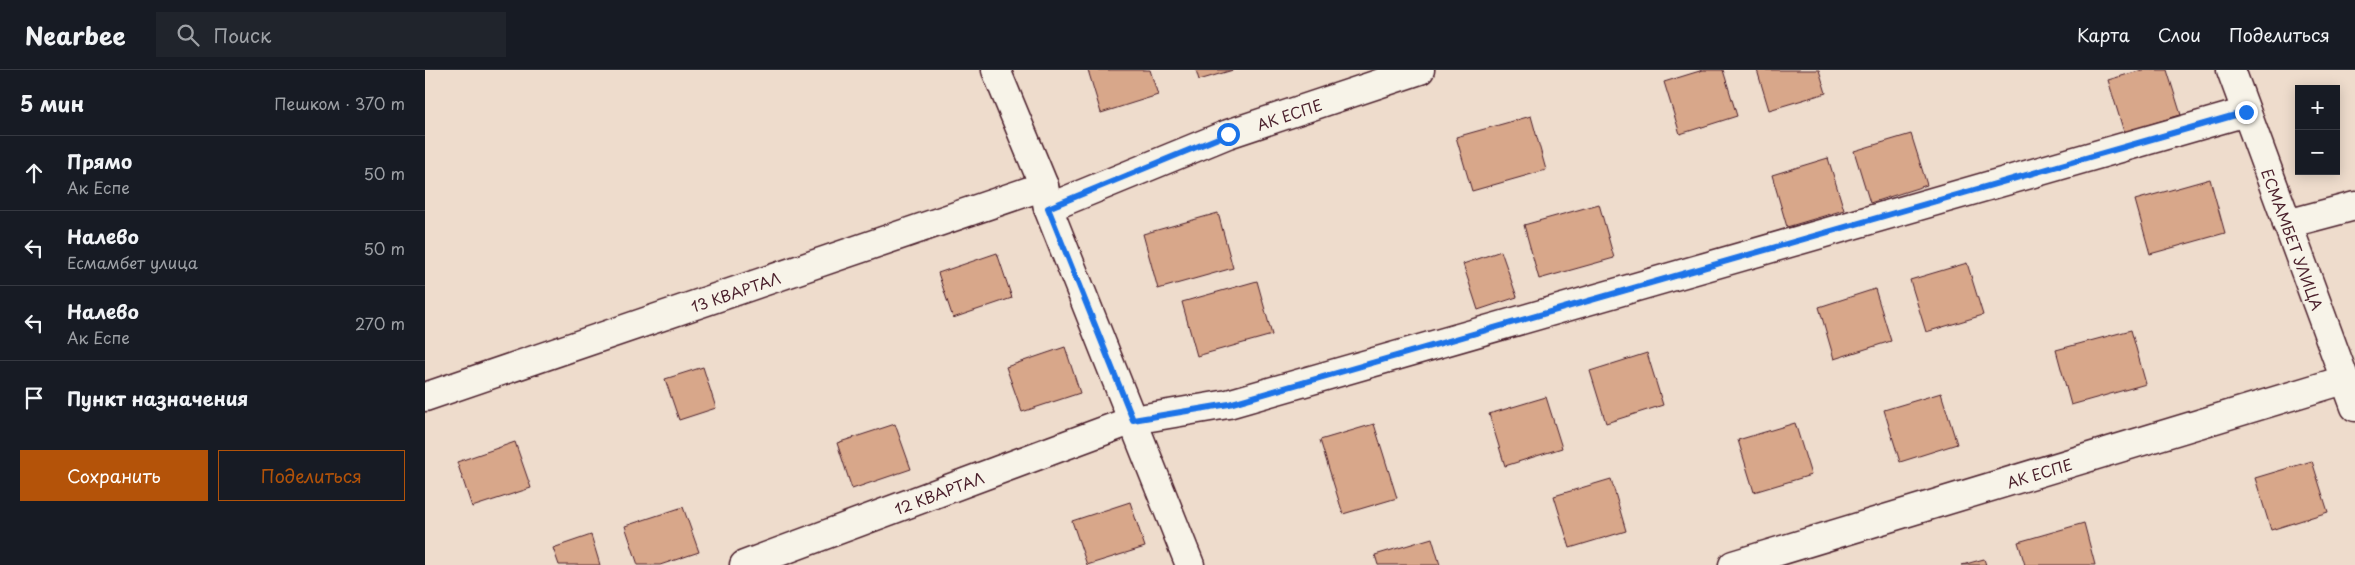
<!DOCTYPE html>
<html lang="ru">
<meta charset="utf-8">
<style>
body{margin:0;font-family:"Playpen Sans",sans-serif;background:#20242c;color:#f1f3f6}
.controls{position:absolute;right:15px;top:15px;display:grid;overflow:hidden;border-radius:0px;box-shadow:0 2px 12px #0003}
.controls button{width:45px;height:45px;display:grid;place-items:center;padding:0;border:0;border-bottom:1px solid #363941;background:#171b24;color:#f1f3f6;font:25px sans-serif}
.stop{position:absolute;width:15px;height:15px;margin:-11px;border:4px solid #1a73e8;border-radius:50%;background:#fff}
.stop.end{background:#1a73e8;border-color:#fff;box-shadow:0 1px 5px #0008}
.list{margin:0;padding:0;list-style:none}
h2{display:flex;justify-content:space-between;align-items:center;height:65px;margin:0;padding:0 20px;font-size:21px}
h2 small{font-size:16px;font-weight:400;color:#9ea1a6}
.list li{display:grid;grid-template-columns:32px 1fr auto;gap:15px;align-items:center;box-sizing:border-box;height:75px;padding:0 20px;border-top:1px solid #363941}
.list b{display:block;font-size:19px;white-space:nowrap}
.list p{margin:0;font-size:16px;white-space:nowrap;color:#9ea1a6}
.list em{font-size:16px;font-style:normal;color:#9ea1a6}
.actions{display:flex;gap:10px;padding:15px 20px}
.actions a{flex:1;padding:11px 0;border:1px solid #b45309;border-radius:0px;text-align:center;font-size:18px;color:#b45309}
.actions .main{background:#b45309;color:#fff}
.icon{flex:none;width:28px;height:28px;fill:none;stroke:currentColor;stroke-width:2;stroke-linecap:round;stroke-linejoin:round}
.map{position:relative;flex:none;width:1930px;height:495px;overflow:hidden}
header{display:flex;align-items:center;gap:30px;box-sizing:border-box;height:70px;padding:0 25px;background:#171b24;border-bottom:1px solid #363941}
header strong{font-size:24px}
nav{display:flex;gap:28px;margin-inline-start:auto;font-size:18px}
.search{width:350px;height:45px;background:#20242c;display:flex;align-items:center;gap:12px;box-sizing:border-box;padding:0 18px;border-radius:0px;color:#9ea1a6;font-size:19px}
main{display:flex}
aside{flex:1;background:#171b24}
.map>svg:first-child{display:block}
.building{fill:#d8a78a;stroke:#4a1f2b}
.lines{fill:none;stroke-linecap:round;stroke-linejoin:round}
.street-casing{stroke:#4a1f2b;stroke-width:31}
.street{stroke:#f7f3e8;stroke-width:28}
.route{stroke:#1a73e8;stroke-width:6}
.labels{text-anchor:middle;dominant-baseline:central;stroke-width:5;stroke-linejoin:round;paint-order:stroke}
.street-label{font-size:15px;fill:#4a1f2b;stroke:#f7f3e8}
</style>
<header>
<strong>Nearbee</strong>
<div class="search"><svg class="icon" aria-label="search" viewBox="0 0 24 24"><circle cx="10" cy="10" r="6"/><path d="M15 15l6 6"/></svg>Поиск</div>
<nav><a>Карта</a><a>Слои</a><a>Поделиться</a></nav>
</header>
<main>
<aside>
<h2>5 мин<small>Пешком · 370 m</small></h2>
<ul class="list">
<li><svg class="icon" aria-label="ahead" viewBox="0 0 24 24"><path d="M12 20V5M6 11l6-6 6 6"/></svg><div><b>Прямо</b><p>Ак Еспе</p></div><em>50 m</em></li>
<li><svg class="icon" aria-label="left" viewBox="0 0 24 24"><path d="M17 20v-9H6M10 6l-5 5 5 5"/></svg><div><b>Налево</b><p>Есмамбет улица</p></div><em>50 m</em></li>
<li><svg class="icon" aria-label="left" viewBox="0 0 24 24"><path d="M17 20v-9H6M10 6l-5 5 5 5"/></svg><div><b>Налево</b><p>Ак Еспе</p></div><em>270 m</em></li>
<li><svg class="icon" aria-label="arrive" viewBox="0 0 24 24"><path d="M6 21V4h12l-3 4 3 4H6"/></svg><div><b>Пункт назначения</b></div></li>
</ul>
<div class="actions"><a class="main">Сохранить</a><a>Поделиться</a></div>
</aside>
<div class="map">
<svg width="1930" height="495" viewBox="0 0 1930 495">
<rect width="100%" height="100%" fill="#eedccc"/>
<filter id="ink" filterUnits="userSpaceOnUse"><feTurbulence type="fractalNoise" baseFrequency=".02" numOctaves="2"/><feDisplacementMap in="SourceGraphic" scale="10" xChannelSelector="R" yChannelSelector="G"/><feConvolveMatrix kernelMatrix="1 2 1 2 8 2 1 2 1" color-interpolation-filters="sRGB"/></filter>
<g filter="url(#ink)">
<path class="building" d="M 663,0 L 725,0 L 733,25 L 676,43 Z
M 771,0 L 808,0 L 774,10 Z
M 1278,0 L 1298,0 L 1312,46 L 1255,64 L 1239,12 Z
M 1332,0 L 1394,0 L 1401,23 L 1344,40 Z
M 1717,0 L 1742,0 L 1756,45 L 1699,62 L 1683,10 Z
M 1106,46 L 1121,100 L 1047,121 L 1031,67 Z
M 1486,64 L 1502,115 L 1445,133 L 1429,81 Z
M 1403,88 L 1419,140 L 1362,157 L 1347,105 Z
M 1785,109 L 1800,163 L 1725,184 L 1710,130 Z
M 1174,134 L 1189,188 L 1114,209 L 1099,155 Z
M 793,143 L 808,198 L 733,219 L 718,164 Z
M 1076,181 L 1092,227 L 1053,240 L 1038,194 Z
M 572,183 L 587,228 L 528,248 L 513,203 Z
M 1542,193 L 1558,245 L 1501,262 L 1485,210 Z
M 832,211 L 847,265 L 772,286 L 757,232 Z
M 1450,219 L 1466,271 L 1409,289 L 1394,237 Z
M 1706,260 L 1721,314 L 1646,335 L 1631,280 Z
M 640,277 L 655,323 L 597,342 L 581,297 Z
M 1222,283 L 1238,335 L 1181,353 L 1165,301 Z
M 278,297 L 291,338 L 254,350 L 240,309 Z
M 1516,323 L 1532,374 L 1475,392 L 1459,340 Z
M 1121,327 L 1137,378 L 1080,396 L 1064,344 Z
M 1370,353 L 1386,405 L 1329,422 L 1313,370 Z
M 470,354 L 486,399 L 427,419 L 412,373 Z
M 949,354 L 972,428 L 918,444 L 895,370 Z
M 90,372 L 106,418 L 47,437 L 32,392 Z
M 1887,391 L 1903,442 L 1846,460 L 1830,408 Z
M 1186,409 L 1201,461 L 1145,478 L 1129,426 Z
M 705,432 L 720,477 L 662,495 L 647,451 Z
M 258,437 L 274,482 L 235,495 L 213,495 L 200,456 Z
M 1659,453 L 1670,495 L 1600,495 L 1593,472 Z
M 166,465 L 175,495 L 134,495 L 128,478 Z
M 1007,468 L 1015,495 L 953,495 L 950,485 Z
M 1559,489 L 1561,495 L 1537,495 Z"/>
<g class="lines">
<g class="street-casing">
<g id="street">
<path d="M 571,0 L 619,116 L 623,138 L 765,495"/>
<path id="s1" d="M 1806,0 L 1930,337"/>
<path id="s2" d="M 623,138 L 803,64 L 995,0"/>
<path d="M 1862,154 L 1930,136"/>
<path id="s3" d="M 0,327 L 619,116"/>
<path id="s4" d="M 319,495 L 708,350 L 803,334 L 1821,42"/>
<path id="s5" d="M 1308,495 L 1919,310"/>
</g>
</g>
<use href="#street" class="street"/>
</g>
</g>
<g class="lines" filter="url(#ink)">
<path class="route" d="M 803,64 L 623,138 L 708,350 L 804,334 L 1821,42"/>
</g>
<g class="labels">
<g class="street-label">
<text stroke="none"><textPath href="#s2" startOffset="259">АК ЕСПЕ</textPath></text>
<text stroke="none"><textPath href="#s1" startOffset="180">ЕСМАМБЕТ УЛИЦА</textPath></text>
<text stroke="none"><textPath href="#s3" startOffset="328">13 КВАРТАЛ</textPath></text>
<text stroke="none"><textPath href="#s5" startOffset="320">АК ЕСПЕ</textPath></text>
<text stroke="none"><textPath href="#s4" startOffset="208">12 КВАРТАЛ</textPath></text>
</g>
</g>
</svg>
<div class="controls">
<button>+</button>
<button>−</button>
</div>
<div class="stop" style="left:803px;top:64px"></div>
<div class="stop end" style="left:1821px;top:42px"></div>
</div>
</main>
